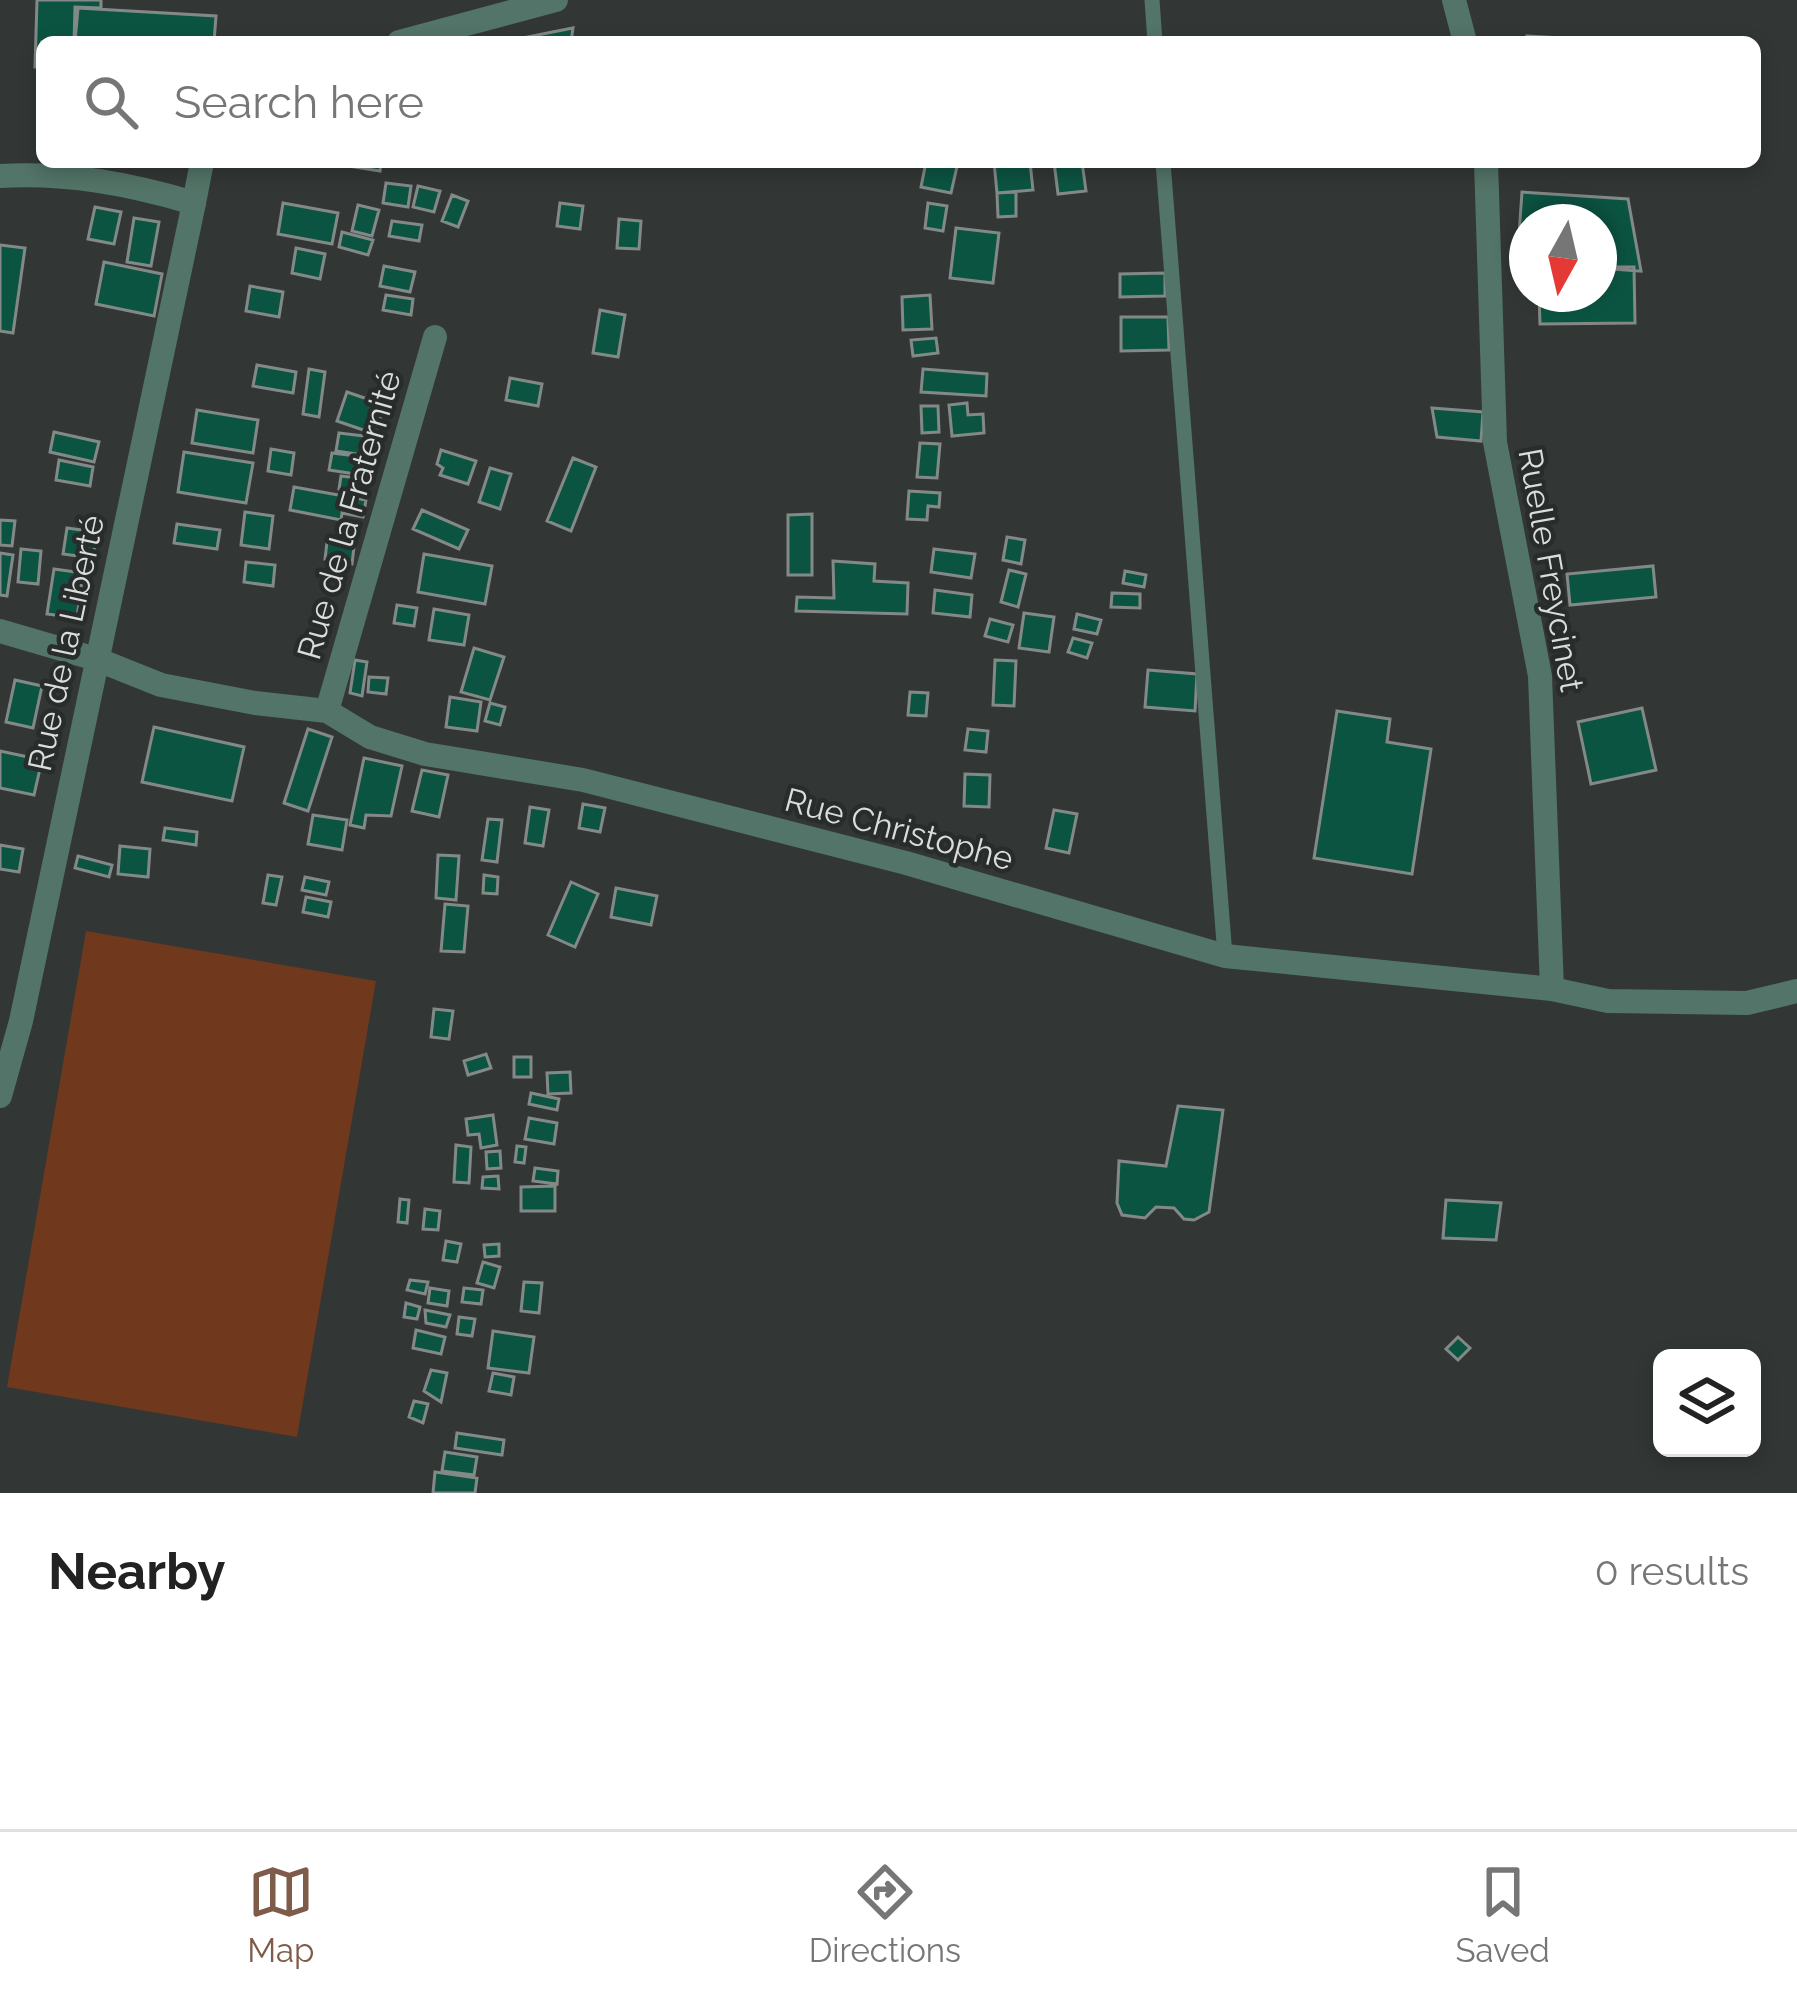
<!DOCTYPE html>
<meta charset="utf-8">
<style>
body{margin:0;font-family:Raleway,sans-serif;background:#f2f2f2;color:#222}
.controls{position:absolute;right:36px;bottom:36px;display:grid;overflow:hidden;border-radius:18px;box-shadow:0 6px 18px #0003}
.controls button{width:108px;height:108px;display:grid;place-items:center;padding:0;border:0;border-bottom:3px solid #e0e0e0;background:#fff;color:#222;font:60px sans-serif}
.compass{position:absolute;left:1509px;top:204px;width:108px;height:108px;border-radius:50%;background:#fff;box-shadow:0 6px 18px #0003;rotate:188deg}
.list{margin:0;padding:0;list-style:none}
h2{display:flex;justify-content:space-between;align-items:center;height:156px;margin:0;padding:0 48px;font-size:51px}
h2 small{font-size:39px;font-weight:400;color:#767676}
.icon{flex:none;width:66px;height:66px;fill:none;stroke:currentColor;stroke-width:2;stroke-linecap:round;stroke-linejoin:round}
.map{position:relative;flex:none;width:1797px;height:1493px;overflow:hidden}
.search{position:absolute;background:#fff;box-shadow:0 6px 18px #0003;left:36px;right:36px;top:36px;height:132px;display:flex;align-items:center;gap:30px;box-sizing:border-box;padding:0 42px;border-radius:18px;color:#767676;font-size:45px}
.sheet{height:336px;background:#fff}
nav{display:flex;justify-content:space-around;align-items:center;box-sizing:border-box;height:168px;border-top:3px solid #e0e0e0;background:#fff;font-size:33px;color:#767676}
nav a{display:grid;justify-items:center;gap:6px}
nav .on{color:#7f5b4a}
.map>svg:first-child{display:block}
.green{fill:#70381c}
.building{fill:#0c5442;stroke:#838987;stroke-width:3}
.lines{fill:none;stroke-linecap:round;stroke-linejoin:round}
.service{stroke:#537468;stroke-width:15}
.minor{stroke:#537468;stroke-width:24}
.tertiary{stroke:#537468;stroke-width:24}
.labels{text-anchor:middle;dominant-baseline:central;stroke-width:9;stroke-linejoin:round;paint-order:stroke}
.street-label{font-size:33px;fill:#dadddc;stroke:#282d2b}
</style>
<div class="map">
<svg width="1797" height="1493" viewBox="0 0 1797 1493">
<rect width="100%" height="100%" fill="#323735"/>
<path class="green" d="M 86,931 L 376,981 L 297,1437 L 7,1387 Z"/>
<path class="building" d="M 37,0 L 101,0 L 101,8 L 75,7 L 74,42 L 42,42 L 42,67 L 35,67 Z
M 78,8 L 216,16 L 214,42 L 75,42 Z
M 573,28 L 571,42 L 511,42 L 512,40 Z
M 1527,36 L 1578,39 L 1578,42 L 1527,42 Z
M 348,162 L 381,162 L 380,171 L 348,166 Z
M 926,162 L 958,162 L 951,193 L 921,187 Z
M 994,162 L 1030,162 L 1033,190 L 997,193 Z
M 1054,162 L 1082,162 L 1086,191 L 1058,194 Z
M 386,183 L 411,186 L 408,207 L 383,203 Z
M 418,186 L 440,191 L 434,212 L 413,207 Z
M 1016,192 L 1016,216 L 998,217 L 997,193 Z
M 1522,192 L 1628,199 L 1641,271 L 1599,268 L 1599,222 L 1527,222 L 1527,264 L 1517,263 Z
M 452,195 L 468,201 L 458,227 L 442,221 Z
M 283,203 L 338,213 L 332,244 L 278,234 Z
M 560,203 L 583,206 L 580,229 L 557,226 Z
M 928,203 L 947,206 L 943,231 L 925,228 Z
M 358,205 L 379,210 L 372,236 L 352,231 Z
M 95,207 L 121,212 L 114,244 L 88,239 Z
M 134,218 L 159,222 L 151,266 L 127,262 Z
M 619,219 L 641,221 L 639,249 L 617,248 Z
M 392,221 L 422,225 L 419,241 L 389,236 Z
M 956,228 L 999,233 L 993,283 L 950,278 Z
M 342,232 L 373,240 L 368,255 L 339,247 Z
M 0,245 L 25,248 L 13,333 L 0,331 Z
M 296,248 L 325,254 L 320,279 L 292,273 Z
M 104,262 L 162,274 L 154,316 L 96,304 Z
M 384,266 L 415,272 L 410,292 L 380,286 Z
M 1599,267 L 1634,267 L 1635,323 L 1540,324 L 1539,294 L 1599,294 Z
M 1165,273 L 1165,296 L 1120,297 L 1120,274 Z
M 250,286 L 283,292 L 279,317 L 246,311 Z
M 386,295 L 413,299 L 411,315 L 383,310 Z
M 930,295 L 932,329 L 903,330 L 902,297 Z
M 600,310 L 625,315 L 618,357 L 593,353 Z
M 1121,317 L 1168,317 L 1169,350 L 1121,351 Z
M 936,338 L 938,353 L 913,356 L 911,340 Z
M 257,365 L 296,372 L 293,393 L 253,386 Z
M 309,369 L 325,372 L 319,417 L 303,414 Z
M 923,369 L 987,374 L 986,396 L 921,392 Z
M 510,378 L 542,384 L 538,406 L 506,400 Z
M 347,392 L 385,405 L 375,434 L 337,421 Z
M 967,403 L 968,415 L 983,414 L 984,433 L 952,436 L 949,405 Z
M 921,406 L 938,406 L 939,432 L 922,433 Z
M 1432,408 L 1483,412 L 1481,441 L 1437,437 Z
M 197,410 L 258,420 L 253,453 L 192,443 Z
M 54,432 L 99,442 L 94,462 L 50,452 Z
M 339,433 L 373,437 L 370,456 L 336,451 Z
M 920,443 L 940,444 L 937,478 L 917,477 Z
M 271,449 L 294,453 L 291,475 L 268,471 Z
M 441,450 L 476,461 L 468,484 L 440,475 L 443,468 L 437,464 Z
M 184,452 L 253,463 L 246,503 L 178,492 Z
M 332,453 L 364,457 L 362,475 L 329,470 Z
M 573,458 L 596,467 L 571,531 L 547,521 Z
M 59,460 L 93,467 L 90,486 L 56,480 Z
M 490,468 L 511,474 L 500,509 L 479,502 Z
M 341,476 L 366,479 L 364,493 L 339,489 Z
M 294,487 L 366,500 L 363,517 L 342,513 L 341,520 L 290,510 Z
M 909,491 L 940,493 L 939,507 L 928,506 L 927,520 L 907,519 Z
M 422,510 L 468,530 L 459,549 L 413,529 Z
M 245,512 L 273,516 L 269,549 L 241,545 Z
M 812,514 L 812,575 L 788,575 L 788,515 Z
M 0,520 L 15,521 L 12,546 L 0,545 Z
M 177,524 L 220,530 L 217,549 L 174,543 Z
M 67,528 L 97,532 L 93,558 L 63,554 Z
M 1007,537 L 1025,540 L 1021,564 L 1003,560 Z
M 327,542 L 354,547 L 352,564 L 325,559 Z
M 21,549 L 41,551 L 38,584 L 18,582 Z
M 934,549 L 975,554 L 971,578 L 931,572 Z
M 0,553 L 13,555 L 7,596 L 0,595 Z
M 424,554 L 492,566 L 485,604 L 418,592 Z
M 833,561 L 875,564 L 874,581 L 908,583 L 907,614 L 796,611 L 797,597 L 834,598 Z
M 246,562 L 275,565 L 273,586 L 244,582 Z
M 1653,566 L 1656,597 L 1570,605 L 1567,574 Z
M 54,569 L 83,573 L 77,618 L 47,614 Z
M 1009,570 L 1026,574 L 1018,607 L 1001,602 Z
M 1125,571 L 1146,575 L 1144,587 L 1123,583 Z
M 935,590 L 972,595 L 970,617 L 933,613 Z
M 1112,593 L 1140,594 L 1140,608 L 1111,607 Z
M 397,605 L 417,608 L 414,626 L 394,623 Z
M 434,609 L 469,615 L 464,645 L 429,640 Z
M 1024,613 L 1054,617 L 1049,652 L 1019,648 Z
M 1077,614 L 1101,620 L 1097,634 L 1074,629 Z
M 990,619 L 1013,625 L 1008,642 L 985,636 Z
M 1073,638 L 1092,643 L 1087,658 L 1068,652 Z
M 474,648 L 504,657 L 490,700 L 461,692 Z
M 355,660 L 367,662 L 362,696 L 350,693 Z
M 995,660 L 1016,661 L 1014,706 L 993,705 Z
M 1148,670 L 1197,674 L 1195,711 L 1145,707 Z
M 369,677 L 388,678 L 386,694 L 368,692 Z
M 15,680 L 42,686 L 33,728 L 6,722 Z
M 910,692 L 928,693 L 926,716 L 908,715 Z
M 450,697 L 481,702 L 477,731 L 446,727 Z
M 490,703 L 505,707 L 500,725 L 485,721 Z
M 1642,708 L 1656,770 L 1591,784 L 1578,722 Z
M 1337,711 L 1390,719 L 1387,742 L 1431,749 L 1412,874 L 1314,858 Z
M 154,727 L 244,747 L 232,801 L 142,782 Z
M 308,729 L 332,737 L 308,811 L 284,803 Z
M 968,729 L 988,731 L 986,752 L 965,750 Z
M 0,751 L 42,760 L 34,795 L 0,788 Z
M 364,758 L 402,766 L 391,816 L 366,815 L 364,828 L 350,825 Z
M 422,770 L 448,775 L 439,817 L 412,811 Z
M 965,774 L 990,775 L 989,807 L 964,806 Z
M 583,804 L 605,808 L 600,832 L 579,828 Z
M 530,807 L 549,810 L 543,846 L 525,843 Z
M 1054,810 L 1077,814 L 1069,853 L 1046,848 Z
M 313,815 L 347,820 L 342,850 L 308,844 Z
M 488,819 L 502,820 L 497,862 L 482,860 Z
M 165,828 L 197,832 L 196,845 L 163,840 Z
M 0,845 L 23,849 L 19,872 L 0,869 Z
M 120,846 L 150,849 L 148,877 L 118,874 Z
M 438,855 L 459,856 L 456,900 L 436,898 Z
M 78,856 L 112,865 L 109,877 L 75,868 Z
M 268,875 L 282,877 L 276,905 L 263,903 Z
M 484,875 L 498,877 L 497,894 L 483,893 Z
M 305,877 L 329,882 L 326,895 L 302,890 Z
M 571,882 L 598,894 L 575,947 L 548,935 Z
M 616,888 L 657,896 L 651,925 L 611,917 Z
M 306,897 L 331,902 L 328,917 L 303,912 Z
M 445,904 L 468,906 L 464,952 L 441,951 Z
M 434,1009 L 453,1011 L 449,1039 L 431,1037 Z
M 486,1054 L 491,1068 L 468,1075 L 464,1061 Z
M 514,1057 L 531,1057 L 531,1077 L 514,1077 Z
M 570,1072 L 571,1093 L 548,1094 L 547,1073 Z
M 531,1093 L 559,1099 L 557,1110 L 529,1104 Z
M 1178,1106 L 1223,1110 L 1209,1212 L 1194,1220 L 1184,1219 L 1174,1208 L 1156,1207 L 1145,1218 L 1122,1215 L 1117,1203 L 1119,1161 L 1166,1166 Z
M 493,1115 L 497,1145 L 481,1148 L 479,1134 L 468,1135 L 466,1119 Z
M 529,1118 L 557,1123 L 554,1144 L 525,1139 Z
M 456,1145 L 471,1147 L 469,1183 L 454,1182 Z
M 517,1146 L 526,1147 L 524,1163 L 515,1162 Z
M 500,1151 L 501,1168 L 487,1169 L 486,1152 Z
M 535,1168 L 558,1171 L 557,1184 L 533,1181 Z
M 498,1176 L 499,1189 L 482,1188 L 483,1177 Z
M 555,1186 L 555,1211 L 521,1211 L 521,1187 Z
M 400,1199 L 409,1200 L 407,1223 L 398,1222 Z
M 1446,1200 L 1501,1203 L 1496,1240 L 1443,1238 Z
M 425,1209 L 440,1211 L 438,1230 L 423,1229 Z
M 446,1241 L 461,1244 L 457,1262 L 443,1260 Z
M 499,1244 L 499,1256 L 485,1257 L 484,1245 Z
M 483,1262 L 500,1267 L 494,1288 L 477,1283 Z
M 410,1280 L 428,1282 L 425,1294 L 407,1290 Z
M 524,1282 L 542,1283 L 539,1313 L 521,1311 Z
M 430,1288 L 449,1291 L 447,1306 L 428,1303 Z
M 464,1288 L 483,1290 L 481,1304 L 462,1302 Z
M 406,1303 L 420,1307 L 417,1319 L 404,1317 Z
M 425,1310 L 450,1315 L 446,1327 L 426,1323 Z
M 459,1317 L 475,1319 L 472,1336 L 457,1334 Z
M 416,1330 L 445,1337 L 441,1354 L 413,1348 Z
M 493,1331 L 534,1337 L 529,1373 L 488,1368 Z
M 1458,1337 L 1470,1348 L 1458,1360 L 1446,1349 Z
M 431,1370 L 447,1373 L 441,1402 L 424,1391 Z
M 493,1373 L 514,1377 L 511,1395 L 489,1391 Z
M 414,1401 L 428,1404 L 423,1423 L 409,1417 Z
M 457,1433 L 504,1440 L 502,1455 L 455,1448 Z
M 445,1452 L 477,1457 L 474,1475 L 442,1471 Z
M 435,1472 L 477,1478 L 475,1493 L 433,1493 Z"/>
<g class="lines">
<path class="service" d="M 1152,0 L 1155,42
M 1163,162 L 1225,956"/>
<path class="minor" d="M 1454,0 L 1465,42
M 1486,162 L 1495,442 L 1540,676 L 1552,989
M 0,631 L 96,659 L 161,685 L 255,703 L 327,711 L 370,737 L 425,754 L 583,780 L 906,863 L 1225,956 L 1552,989 L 1608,1001 L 1747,1003 L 1797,991
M 327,711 L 435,337
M 0,1096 L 21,1021 L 194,203"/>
<path class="tertiary" d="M 399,42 L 556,0
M 0,176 C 67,172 130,184 194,203 L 202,162"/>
</g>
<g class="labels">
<g class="street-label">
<text transform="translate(349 515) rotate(-74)">Rue de la Fraternité</text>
<text transform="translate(1551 570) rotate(80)">Ruelle Freycinet</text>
<text transform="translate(66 643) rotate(-78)">Rue de la Liberté</text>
<text transform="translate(899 829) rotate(15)">Rue Christophe</text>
</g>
</g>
</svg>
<div class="controls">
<button><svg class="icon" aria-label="layers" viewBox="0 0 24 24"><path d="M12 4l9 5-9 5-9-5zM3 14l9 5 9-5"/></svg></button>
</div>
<svg class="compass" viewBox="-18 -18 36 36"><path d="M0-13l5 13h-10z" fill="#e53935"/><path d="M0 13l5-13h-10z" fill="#767676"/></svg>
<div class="search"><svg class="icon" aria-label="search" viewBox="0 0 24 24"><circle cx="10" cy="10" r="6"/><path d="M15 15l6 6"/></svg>Search here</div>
</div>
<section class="sheet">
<h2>Nearby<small>0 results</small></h2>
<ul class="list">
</ul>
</section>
<nav>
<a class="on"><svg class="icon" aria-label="map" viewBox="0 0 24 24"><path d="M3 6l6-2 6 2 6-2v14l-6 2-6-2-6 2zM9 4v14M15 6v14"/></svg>Map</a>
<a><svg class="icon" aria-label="directions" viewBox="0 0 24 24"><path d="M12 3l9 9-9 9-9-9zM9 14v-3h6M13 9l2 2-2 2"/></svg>Directions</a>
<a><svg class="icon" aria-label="saved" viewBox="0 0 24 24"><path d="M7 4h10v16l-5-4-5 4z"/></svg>Saved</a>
</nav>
